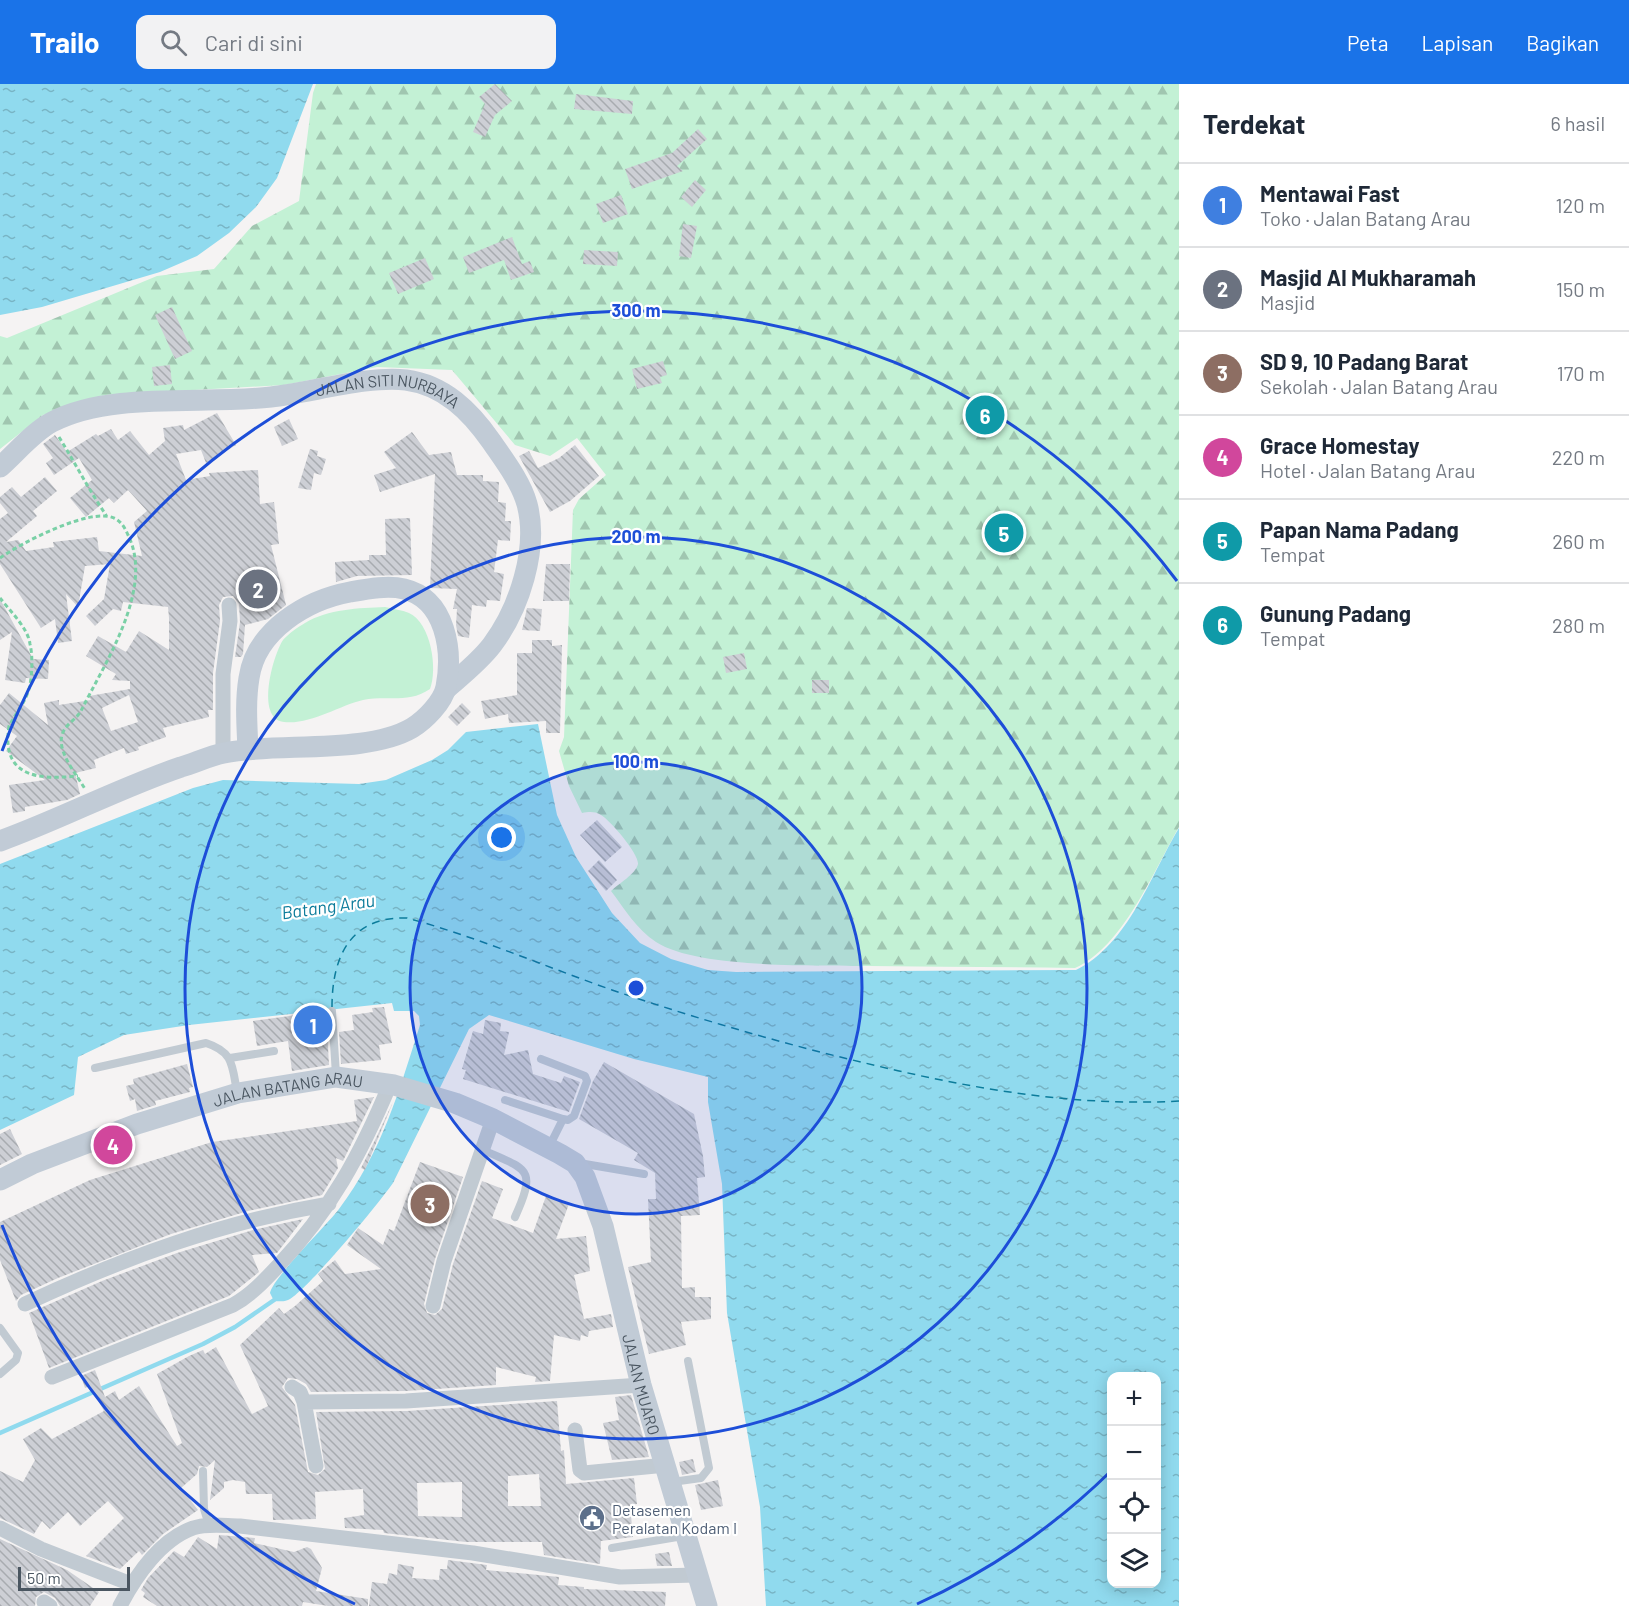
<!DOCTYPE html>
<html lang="id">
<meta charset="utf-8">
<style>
body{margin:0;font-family:Barlow,sans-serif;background:#f2f2f3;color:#1f2937}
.controls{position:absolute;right:18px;bottom:18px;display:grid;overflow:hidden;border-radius:12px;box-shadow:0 3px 15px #0003}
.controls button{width:54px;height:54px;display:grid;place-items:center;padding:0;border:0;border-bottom:2px solid #e0e1e3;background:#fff;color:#1f2937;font:30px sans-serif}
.scale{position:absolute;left:18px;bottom:15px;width:112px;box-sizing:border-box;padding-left:6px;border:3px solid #4a5661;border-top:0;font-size:16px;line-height:21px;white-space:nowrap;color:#4a5661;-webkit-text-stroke:4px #fff;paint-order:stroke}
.you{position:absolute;left:502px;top:754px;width:21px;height:21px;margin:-15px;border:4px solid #fff;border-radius:50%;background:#1a73e8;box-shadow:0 0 0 9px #1a73e833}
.badge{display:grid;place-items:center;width:39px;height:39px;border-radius:50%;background:#1a73e8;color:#fff;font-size:20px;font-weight:700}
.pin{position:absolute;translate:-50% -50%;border:3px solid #fff;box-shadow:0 2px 6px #0006}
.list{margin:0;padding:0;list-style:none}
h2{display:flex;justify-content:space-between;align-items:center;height:78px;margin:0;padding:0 24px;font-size:26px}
h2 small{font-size:20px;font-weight:400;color:#747a83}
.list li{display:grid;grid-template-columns:39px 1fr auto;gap:18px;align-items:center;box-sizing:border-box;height:84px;padding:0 24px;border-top:2px solid #e0e1e3}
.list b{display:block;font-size:22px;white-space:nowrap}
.list p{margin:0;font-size:20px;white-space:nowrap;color:#747a83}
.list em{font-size:20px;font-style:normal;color:#747a83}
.icon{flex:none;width:33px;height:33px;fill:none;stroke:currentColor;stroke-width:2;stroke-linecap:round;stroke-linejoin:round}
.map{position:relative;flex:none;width:1179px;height:1522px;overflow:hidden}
header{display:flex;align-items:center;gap:36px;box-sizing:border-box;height:84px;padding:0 30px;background:#1a73e8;color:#fff}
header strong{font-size:28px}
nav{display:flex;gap:33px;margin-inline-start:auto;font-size:21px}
.search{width:420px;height:54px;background:#f2f2f3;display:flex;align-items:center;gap:15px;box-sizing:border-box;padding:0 21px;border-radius:12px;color:#747a83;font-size:22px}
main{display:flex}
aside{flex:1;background:#fff}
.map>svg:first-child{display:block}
.green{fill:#c3f1d5}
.forest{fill:url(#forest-firs)}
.water{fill:url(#water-ripples);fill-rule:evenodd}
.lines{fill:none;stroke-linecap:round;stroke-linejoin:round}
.stream{stroke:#90daee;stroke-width:4.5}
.ferry{stroke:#0c7c9b;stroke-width:1.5;stroke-dasharray:8 6;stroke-linecap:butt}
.building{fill:url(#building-back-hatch);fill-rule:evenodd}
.path{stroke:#7ad0a6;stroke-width:3;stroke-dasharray:4.5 3;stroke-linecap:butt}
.lane{stroke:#c1cad2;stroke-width:8}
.street{stroke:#c1cad2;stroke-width:15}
.secondary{stroke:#c1cbd6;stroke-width:21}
.ring{fill:none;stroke:#1d4ed8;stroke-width:3}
.labels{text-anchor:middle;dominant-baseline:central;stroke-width:4.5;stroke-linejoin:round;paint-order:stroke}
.street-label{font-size:16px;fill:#4a5661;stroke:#fff}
.service-label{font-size:16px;fill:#4e5e75;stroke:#fff;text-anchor:start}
.water-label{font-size:18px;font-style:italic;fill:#0c7c9b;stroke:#fff}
.centre{fill:#1d4ed8;stroke:#fff;stroke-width:3}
.ring-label{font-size:18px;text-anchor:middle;font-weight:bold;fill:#1d4ed8;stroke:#fff;stroke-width:4.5;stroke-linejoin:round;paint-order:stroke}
</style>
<header>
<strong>Trailo</strong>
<div class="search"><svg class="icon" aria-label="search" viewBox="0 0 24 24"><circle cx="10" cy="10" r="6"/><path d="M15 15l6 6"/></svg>Cari di sini</div>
<nav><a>Peta</a><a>Lapisan</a><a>Bagikan</a></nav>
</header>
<main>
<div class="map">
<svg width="1179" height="1522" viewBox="0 0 1179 1522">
<defs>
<pattern id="forest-firs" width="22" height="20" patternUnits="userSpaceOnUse" patternTransform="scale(1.5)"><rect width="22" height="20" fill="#c3f1d5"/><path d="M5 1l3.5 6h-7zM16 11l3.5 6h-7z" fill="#a0c6b0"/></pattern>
<pattern id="water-ripples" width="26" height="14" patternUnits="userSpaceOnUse" patternTransform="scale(1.5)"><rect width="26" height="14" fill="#90daee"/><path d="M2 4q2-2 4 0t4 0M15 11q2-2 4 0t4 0" fill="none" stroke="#78b4c4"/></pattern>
<pattern id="building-back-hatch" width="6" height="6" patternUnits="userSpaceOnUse" patternTransform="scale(1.5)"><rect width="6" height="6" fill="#cdcfd5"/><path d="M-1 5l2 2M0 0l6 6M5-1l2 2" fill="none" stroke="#a8abb0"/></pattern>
</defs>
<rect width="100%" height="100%" fill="#f5f3f3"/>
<path class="green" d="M 385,523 C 393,525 402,526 409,529 C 431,539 438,585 430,605 C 408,620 388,611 363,616 C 338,622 310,641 284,638 C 255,635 273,571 283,556 C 288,550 298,543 305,539 C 328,525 359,524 385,523 Z"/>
<path class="forest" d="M 316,0 L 1179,0 L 1179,743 C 1153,788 1123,863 1075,884 C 1006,883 937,883 868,882 C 817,881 698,885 656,858 C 637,846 624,824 611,807 C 618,800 636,790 638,780 C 639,770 610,736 601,731 C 594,727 589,728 582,729 L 569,702 L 559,667 L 564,653 L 573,426 L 579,415 L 606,391 L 577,354 L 550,372 L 515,361 L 452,286 L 377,283 L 284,301 L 106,311 L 43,331 L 0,365 L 0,252 L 7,254 L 157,192 L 214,185 L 252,142 L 299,117 L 313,9 Z"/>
<path class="water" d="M 0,0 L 313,0 L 277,94 L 256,123 L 229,149 L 197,172 L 160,188 L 42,223 L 0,231 Z
M 538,640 L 557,731 L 576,773 L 612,829 L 640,859 L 671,875 L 708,886 L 736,888 L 1076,886 C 1129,860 1150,792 1179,744 L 1179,1522 L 766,1522 L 760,1423 L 727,1229 L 722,1100 L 708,1018 L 708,993 L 634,975 L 489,931 L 469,945 L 393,1099 C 380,1118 305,1209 288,1216 C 284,1218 279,1217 274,1217 L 270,1209 C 272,1195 326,1142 339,1125 C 382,1068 399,1007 420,941 L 419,932 L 414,927 L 394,927 L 392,919 L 189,941 L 124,951 L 78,973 L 74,1011 L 0,1046 L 0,780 L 193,704 L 223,696 L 359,700 L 386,696 L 432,676 L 448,666 L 466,648 ZM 1112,1292 L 1156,1292 L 1156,1500 L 1112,1500 Z"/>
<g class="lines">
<path class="stream" d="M 0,1349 L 203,1260 L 235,1243 L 277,1214"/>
<path class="ferry" d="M 332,923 C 332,872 351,832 407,834 C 477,853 544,882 612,906 C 695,934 780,959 865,979 C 968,1004 1073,1023 1179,1017"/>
</g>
<path class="building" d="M 495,0 L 512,17 L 495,31 L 485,53 L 473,48 L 485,20 L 479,13 Z
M 576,10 L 633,17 L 632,30 L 574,25 Z
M 698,45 L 707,55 L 677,82 L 683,87 L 632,105 L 625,85 L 672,69 Z
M 695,96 L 706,106 L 692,123 L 681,113 Z
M 621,111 L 628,130 L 603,139 L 596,120 Z
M 683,140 L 697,142 L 691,174 L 679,172 Z
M 512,153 L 522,180 L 530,177 L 534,188 L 511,196 L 504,176 L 469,189 L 463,173 Z
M 584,166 L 618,168 L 617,182 L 583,180 Z
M 425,174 L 434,195 L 398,210 L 389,189 Z
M 172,223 L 192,267 L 175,275 L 155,231 Z
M 663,277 L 667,291 L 660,293 L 662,299 L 637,305 L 632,285 Z
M 170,281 L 172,300 L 154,302 L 152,283 Z
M 217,329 L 236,361 L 206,379 L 201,366 L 176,370 L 186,396 L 210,392 L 209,389 L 258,386 L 260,420 L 274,418 L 279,460 L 271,461 L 286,521 L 268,535 L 245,541 L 243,570 L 241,573 L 235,573 L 240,538 L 239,520 L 233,512 L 223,513 L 219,521 L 220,537 L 213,589 L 213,626 L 208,626 L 209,633 L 163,644 L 166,653 L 138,663 L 139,666 L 126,670 L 124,664 L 94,676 L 96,684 L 75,689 L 80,710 L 67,716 L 25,723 L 25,727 L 13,729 L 9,701 L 45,696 L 6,667 L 17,652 L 0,640 L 0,621 L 9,609 L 48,641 L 44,619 L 59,616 L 59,621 L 91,616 L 89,612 L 130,605 L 130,597 L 112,596 L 116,590 L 86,572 L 98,552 L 126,568 L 139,547 L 169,566 L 169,534 L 168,523 L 123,518 L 121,527 L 113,525 L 95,542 L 86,532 L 104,515 L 110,480 L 85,482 L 78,523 L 66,510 L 72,557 L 58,559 L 55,535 L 41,544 L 0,480 L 0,435 L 8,429 L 0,419 L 0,413 L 12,403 L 21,413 L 45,393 L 57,407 L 33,427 L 37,432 L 6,458 L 18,456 L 26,467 L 54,463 L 53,458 L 97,453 L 99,467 L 142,472 L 134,438 L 147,427 L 128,406 L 114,419 L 109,414 L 86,433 L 70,414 L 92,396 L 79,374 L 54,391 L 46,379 L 53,374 L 43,360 L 55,351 L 67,368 L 96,350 L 98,352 L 111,345 L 118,356 L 130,347 L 149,371 L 165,357 L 163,344 L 183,341 L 184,346 ZM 129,611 L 138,638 L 111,647 L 102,624 Z
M 289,335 L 298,355 L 282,362 L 274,343 Z
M 412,348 L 429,371 L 451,368 L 457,391 L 483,391 L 483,397 L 499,398 L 498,418 L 506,419 L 505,437 L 511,437 L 510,457 L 498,456 L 494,488 L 504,490 L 500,517 L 487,516 L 486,523 L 472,521 L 469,554 L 458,552 L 456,541 L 457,525 L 453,525 L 457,505 L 430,504 L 435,390 L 380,408 L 374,391 L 396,384 L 384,368 Z
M 575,361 L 599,392 L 570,417 L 550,428 L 519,372 L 529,367 L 538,384 L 559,374 Z
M 310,365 L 318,367 L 317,372 L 326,375 L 321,391 L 314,389 L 311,406 L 298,404 Z
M 410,434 L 412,491 L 357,492 L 336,498 L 335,478 L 369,476 L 369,471 L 386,471 L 385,435 Z
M 546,480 L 570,480 L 569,517 L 543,517 Z
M 0,515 L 33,575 L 49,576 L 48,595 L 26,594 L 25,599 L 5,596 L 12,548 L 0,556 Z
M 527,524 L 542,525 L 540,547 L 522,546 Z
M 532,556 L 552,556 L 552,562 L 562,561 L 560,649 L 546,649 L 546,637 L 509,639 L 508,630 L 485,635 L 481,617 L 517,611 L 517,569 L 532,569 Z
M 744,569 L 747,585 L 726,589 L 723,573 Z
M 812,596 L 829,596 L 829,609 L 812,609 Z
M 462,619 L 471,628 L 457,642 L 448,633 Z
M 597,736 L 622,763 L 605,778 L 580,751 Z
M 599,776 L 617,796 L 606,807 L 588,787 Z
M 384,923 L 392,959 L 379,961 L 381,976 L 341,980 L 339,948 L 354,946 L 352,931 L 373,928 L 372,924 Z
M 326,927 L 329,981 L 292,987 L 288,957 L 257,962 L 253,937 Z
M 485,936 L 501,939 L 500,947 L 509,948 L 504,971 L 528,966 L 533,990 L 561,999 L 564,992 L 580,998 L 569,1028 L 463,995 L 466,986 L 462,985 L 473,947 L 483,950 Z
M 604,978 L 694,1030 L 703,1072 L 705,1093 L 697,1094 L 700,1131 L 681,1132 L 682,1204 L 695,1203 L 695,1213 L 711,1213 L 711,1235 L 681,1238 L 686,1261 L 649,1270 L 628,1183 L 651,1178 L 648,1115 L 656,1115 L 655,1089 L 634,1076 L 638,1069 L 579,1035 L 593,997 Z
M 187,980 L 193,1003 L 189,1004 L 190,1008 L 155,1017 L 156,1021 L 137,1027 L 135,1015 L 130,1017 L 126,1002 L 134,1000 L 133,995 Z
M 374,1013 L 343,1077 L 336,1074 L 338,1084 L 322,1111 L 248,1127 L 171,1150 L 58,1194 L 21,1211 L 16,1217 L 0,1176 L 0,1138 L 90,1096 L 212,1058 L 357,1037 L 354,1016 Z
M 393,1018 L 365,1086 L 361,1084 L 376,1054 Z
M 10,1045 L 22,1070 L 0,1081 L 0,1050 Z
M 420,1078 L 463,1093 L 435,1175 L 424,1220 L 427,1229 L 435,1231 L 442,1225 L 453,1180 L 482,1097 L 503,1105 L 492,1134 L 533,1149 L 546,1112 L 569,1120 L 556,1155 L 586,1152 L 590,1187 L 574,1191 L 584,1235 L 611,1230 L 613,1243 L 589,1247 L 588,1253 L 581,1251 L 580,1257 L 554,1251 L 550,1297 L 535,1298 L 536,1293 L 496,1283 L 496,1301 L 406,1307 L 311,1308 L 306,1300 L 297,1295 L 288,1294 L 282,1303 L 295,1321 L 308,1388 L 318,1391 L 325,1385 L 316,1328 L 407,1327 L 557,1317 L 561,1367 L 564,1366 L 566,1400 L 634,1394 L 637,1420 L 630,1421 L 633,1453 L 601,1457 L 600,1480 L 544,1471 L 542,1458 L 466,1458 L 384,1449 L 383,1446 L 345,1444 L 344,1434 L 364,1431 L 363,1405 L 315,1408 L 316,1435 L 273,1436 L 272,1410 L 246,1410 L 245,1398 L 233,1396 L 224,1398 L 224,1404 L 210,1416 L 215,1376 L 207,1383 L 199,1382 L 197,1390 L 181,1404 L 198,1426 L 163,1450 L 142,1471 L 139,1467 L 120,1485 L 86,1472 L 124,1434 L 108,1417 L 80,1442 L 68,1428 L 50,1445 L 42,1437 L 34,1450 L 0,1434 L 0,1387 L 23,1398 L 35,1376 L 23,1355 L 41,1344 L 52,1355 L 104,1327 L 90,1302 L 85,1304 L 81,1292 L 95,1286 L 105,1313 L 115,1307 L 119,1316 L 139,1302 L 177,1362 L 182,1359 L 157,1290 L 189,1272 L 203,1266 L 205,1270 L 216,1263 L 252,1330 L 268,1322 L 240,1261 L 279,1224 L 284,1230 L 295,1222 L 323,1197 L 318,1190 L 335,1176 L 345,1190 L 381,1185 L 347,1161 L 358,1144 L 383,1161 L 389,1145 L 394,1147 ZM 539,1390 L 541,1422 L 508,1422 L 508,1392 ZM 462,1398 L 462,1433 L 418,1432 L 417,1399 Z
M 303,1135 L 277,1169 L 252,1171 L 259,1188 L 229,1212 L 49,1284 L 29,1229 L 102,1197 L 177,1169 L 253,1146 Z
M 631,1311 L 649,1373 L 612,1376 L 603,1339 L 619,1336 L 615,1313 Z
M 693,1375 L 696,1388 L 682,1391 L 679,1378 Z
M 718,1396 L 723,1422 L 701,1426 L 695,1401 Z
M 219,1451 L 255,1454 L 254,1459 L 294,1468 L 307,1463 L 311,1465 L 322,1484 L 316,1507 L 368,1515 L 368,1522 L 328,1522 L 303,1518 L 302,1522 L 157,1522 L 143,1513 L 145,1509 L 141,1506 L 148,1494 L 174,1467 L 184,1473 L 198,1453 L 217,1465 Z
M 0,1455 L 67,1486 L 99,1508 L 90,1522 L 60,1522 L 55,1514 L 44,1508 L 36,1513 L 35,1522 L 0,1522 Z
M 669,1468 L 672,1482 L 657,1482 L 655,1470 Z
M 448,1476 L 487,1481 L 486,1486 L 559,1493 L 558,1501 L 584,1503 L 584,1505 L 666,1508 L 665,1522 L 369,1522 L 372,1498 L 387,1500 L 389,1489 L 397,1491 L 398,1480 L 414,1483 L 412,1494 L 439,1496 L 440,1485 L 447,1485 Z"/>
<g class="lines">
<path class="path" d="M 59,353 C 75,379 89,406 106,431
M 0,474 C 21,459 90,423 114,434 C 121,437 125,444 128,451 C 155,505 104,580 81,627 C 76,636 65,640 62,651 C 57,668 77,691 85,705
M 0,514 C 10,527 28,544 30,560 C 33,573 32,589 30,601 C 27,616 16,629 9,642 C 0,697 45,695 78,692"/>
<path class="lane" d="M 332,927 L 336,991
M 230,974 L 274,967
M 95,984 L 206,959 C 234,968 232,982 237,1008
M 505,1016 L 563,1035 L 568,1036 L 574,1032 L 587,997 L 585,992 L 541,975
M 549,1063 L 563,1035
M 481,1065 C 526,1086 538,1082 515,1133
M 579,1079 L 644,1090
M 0,1244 L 18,1269 L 16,1276 L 0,1290
M 203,1387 L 204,1425 L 209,1441
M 672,1398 L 701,1394 L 709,1384 L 688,1277
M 612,1464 L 683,1452"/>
<path class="street" d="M 223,669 L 223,590 L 230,537 L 229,521
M 25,1220 C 123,1174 222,1138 329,1120
M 433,1222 L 444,1177 L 493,1035
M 52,1293 L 233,1221 C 251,1211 264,1197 278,1182 C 330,1127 361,1070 390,1000
M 292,1303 L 300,1308 L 304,1318 L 406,1317 L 641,1301
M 304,1318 L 316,1382
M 575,1346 L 580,1386 L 584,1389 L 666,1381
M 0,1444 L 41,1465 L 131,1500
M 44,1518 L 50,1522
M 120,1522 C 135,1493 160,1456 193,1444 C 208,1439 225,1442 240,1442 L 473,1469 L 620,1493 L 696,1491"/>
<g class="secondary">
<path id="s1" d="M 0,383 C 16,369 33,348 52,338 C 111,307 205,321 271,313 C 309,309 370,291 406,296 C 444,301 470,327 491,357 C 504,376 521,398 527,420 C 539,465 519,525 492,561 C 479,578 462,591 446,605"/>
<path d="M 0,757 C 61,735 119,704 181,683 C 195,679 209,672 224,669 C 276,658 366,671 412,644 C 425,636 443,618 446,603 C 453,567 446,515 404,505 C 388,501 367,505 350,508 C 307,516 256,546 249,594 C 245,618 247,642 248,666"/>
<path id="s2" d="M 0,1096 L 32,1080 L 137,1040 L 238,1009 L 336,993 L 394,1001 L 455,1019 L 493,1035 L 560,1070 L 575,1079 L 585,1093 L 603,1142 L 641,1301 L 707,1522"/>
</g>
</g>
<circle cx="636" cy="904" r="226" fill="#1d4ed8" fill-opacity=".12"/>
<g class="ring">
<circle cx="636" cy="904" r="226"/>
<circle cx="636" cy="904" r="451"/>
<path d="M1111 1387A677 677 0 0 1 917 1520M355 1520A677 677 0 0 1 2 1141M2 667A677 677 0 0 1 1177 497"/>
</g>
<defs>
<g id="civic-disc" transform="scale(1.35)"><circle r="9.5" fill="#5c6f8a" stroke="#fff"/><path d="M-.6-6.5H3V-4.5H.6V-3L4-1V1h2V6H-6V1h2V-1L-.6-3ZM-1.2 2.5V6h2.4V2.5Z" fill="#fff"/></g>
</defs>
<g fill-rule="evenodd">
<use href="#civic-disc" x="592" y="1434"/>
</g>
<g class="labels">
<g class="street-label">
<text stroke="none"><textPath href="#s1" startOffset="411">JALAN SITI NURBAYA</textPath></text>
<text stroke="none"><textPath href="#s2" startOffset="304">JALAN BATANG ARAU</textPath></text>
<text stroke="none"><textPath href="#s2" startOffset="842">JALAN MUARO</textPath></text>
</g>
<g class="service-label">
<text x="612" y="1425">Detasemen<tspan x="612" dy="18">Peralatan Kodam I</tspan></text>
</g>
<g class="water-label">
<text transform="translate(328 822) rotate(-8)">Batang Arau</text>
</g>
</g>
<circle cx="636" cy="904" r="9" class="centre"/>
<g class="ring-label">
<text x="636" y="233">300 m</text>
<text x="636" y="459">200 m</text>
<text x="636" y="684">100 m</text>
</g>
</svg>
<div class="controls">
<button>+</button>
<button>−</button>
<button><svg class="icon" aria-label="locate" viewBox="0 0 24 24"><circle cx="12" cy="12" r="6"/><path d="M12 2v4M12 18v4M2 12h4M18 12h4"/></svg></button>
<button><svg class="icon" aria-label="layers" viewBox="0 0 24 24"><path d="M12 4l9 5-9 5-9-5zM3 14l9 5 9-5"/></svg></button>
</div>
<div class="scale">50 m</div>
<div class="you"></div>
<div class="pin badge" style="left:313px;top:941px;background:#3f7fe0">1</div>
<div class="pin badge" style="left:258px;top:505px;background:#6b7280">2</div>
<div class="pin badge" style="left:430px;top:1120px;background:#8d6e63">3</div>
<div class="pin badge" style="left:113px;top:1061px;background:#d1479c">4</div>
<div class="pin badge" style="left:1004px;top:449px;background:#0f9aa8">5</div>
<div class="pin badge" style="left:985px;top:331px;background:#0f9aa8">6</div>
</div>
<aside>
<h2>Terdekat<small>6 hasil</small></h2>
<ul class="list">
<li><span class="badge" style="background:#3f7fe0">1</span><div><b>Mentawai Fast</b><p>Toko · Jalan Batang Arau</p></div><em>120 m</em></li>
<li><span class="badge" style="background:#6b7280">2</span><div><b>Masjid Al Mukharamah</b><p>Masjid</p></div><em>150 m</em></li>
<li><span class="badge" style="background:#8d6e63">3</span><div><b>SD 9, 10 Padang Barat</b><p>Sekolah · Jalan Batang Arau</p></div><em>170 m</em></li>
<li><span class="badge" style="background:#d1479c">4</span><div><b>Grace Homestay</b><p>Hotel · Jalan Batang Arau</p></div><em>220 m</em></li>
<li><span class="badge" style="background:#0f9aa8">5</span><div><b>Papan Nama Padang</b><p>Tempat</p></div><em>260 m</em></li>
<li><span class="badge" style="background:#0f9aa8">6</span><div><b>Gunung Padang</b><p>Tempat</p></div><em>280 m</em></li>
</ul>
</aside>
</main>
